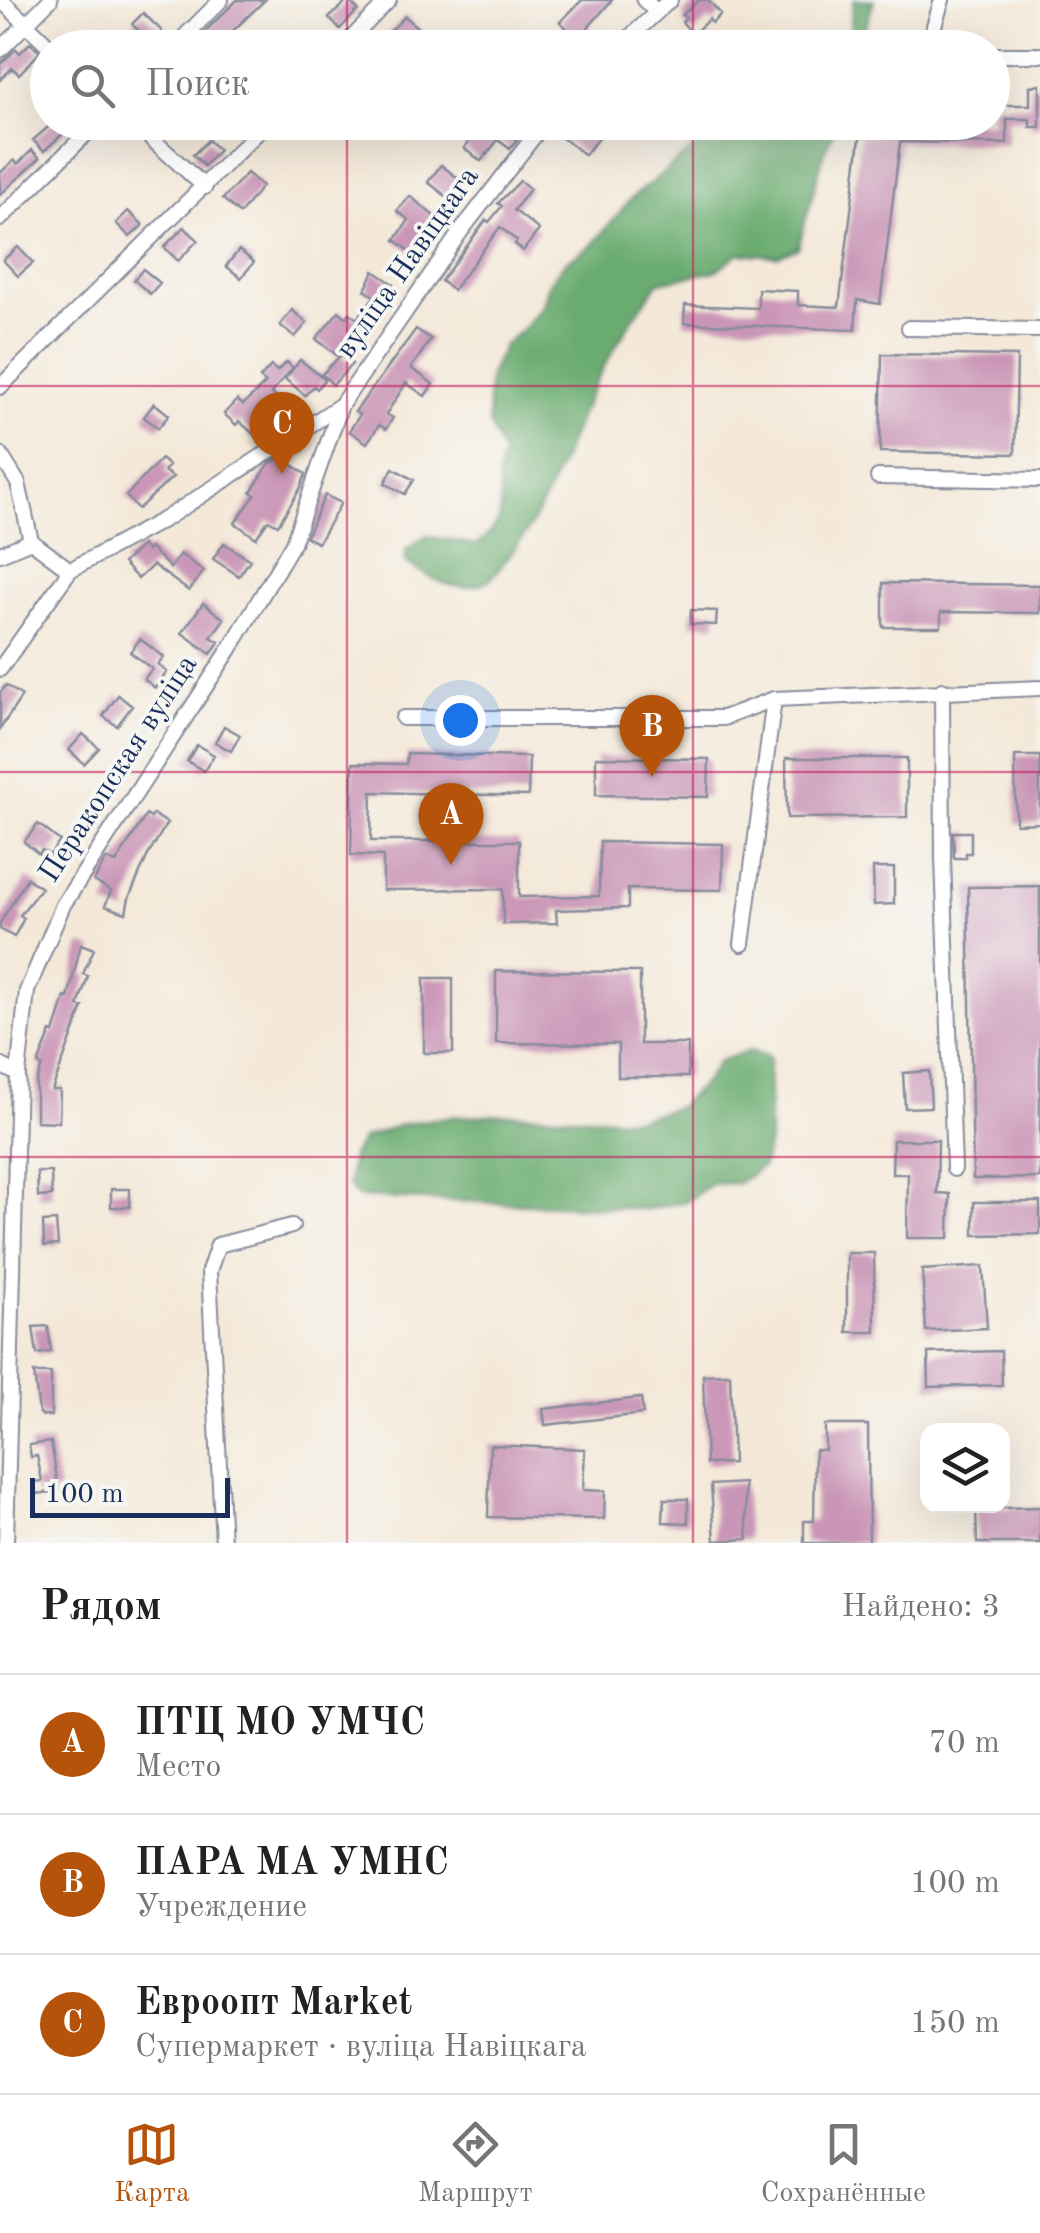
<!DOCTYPE html>
<html lang="ru">
<meta charset="utf-8">
<style>
body{margin:0;font-family:"Old Standard TT",serif;background:#f2f2f2;color:#222}
.controls{position:absolute;right:30px;bottom:30px;display:grid;overflow:hidden;border-radius:20px;box-shadow:0 10px 40px #0002}
.controls button{width:90px;height:90px;display:grid;place-items:center;padding:0;border:0;border-bottom:2px solid #e0e0e0;background:#fff;color:#222;font:50px sans-serif}
.scale{position:absolute;left:30px;bottom:25px;width:200px;box-sizing:border-box;padding-left:10px;border:5px solid #1b2f5e;border-top:0;font-size:28px;line-height:35px;white-space:nowrap;color:#1b2f5e;-webkit-text-stroke:8px #f6f6f2;paint-order:stroke}
.you{position:absolute;left:460px;top:720px;width:35px;height:35px;margin:-25px;border:8px solid #fff;border-radius:50%;background:#1a73e8;box-shadow:0 0 0 15px #1a73e833}
.badge{display:grid;place-items:center;width:65px;height:65px;border-radius:50%;background:#b45309;color:#fff;font-size:32px;font-weight:700}
.pin{position:absolute;translate:-50% -82px;filter:drop-shadow(0 2px 5px #0008)}
.pin::after{content:'';position:absolute;top:52px;width:35px;height:30px;background:inherit;clip-path:polygon(0 0,100% 0,50% 100%)}
.list{margin:0;padding:0;list-style:none}
h2{display:flex;justify-content:space-between;align-items:center;height:130px;margin:0;padding:0 40px;font-size:42px}
h2 small{font-size:32px;font-weight:400;color:#767676}
.list li{display:grid;grid-template-columns:65px 1fr auto;gap:30px;align-items:center;box-sizing:border-box;height:140px;padding:0 40px;border-top:2px solid #e0e0e0}
.list b{display:block;font-size:38px;white-space:nowrap}
.list p{margin:0;font-size:32px;white-space:nowrap;color:#767676}
.list em{font-size:32px;font-style:normal;color:#767676}
.icon{flex:none;width:55px;height:55px;fill:none;stroke:currentColor;stroke-width:2;stroke-linecap:round;stroke-linejoin:round}
.map{position:relative;flex:none;width:1040px;height:1543px;overflow:hidden}
.search{position:absolute;background:#fff;box-shadow:0 10px 40px #0002;left:30px;right:30px;top:30px;height:110px;display:flex;align-items:center;gap:25px;box-sizing:border-box;padding:0 35px;border-radius:55px;color:#767676;font-size:38px}
.sheet{height:550px;background:#fff}
nav{display:flex;justify-content:space-around;align-items:center;box-sizing:border-box;height:140px;border-top:2px solid #e0e0e0;background:#fff;font-size:28px;color:#767676}
nav a{display:grid;justify-items:center;gap:5px}
nav .on{color:#b45309}
.map>svg:first-child{display:block}
.forest{fill:#6bac70;stroke:#436e67;stroke-width:2.5}
.building{fill:#ca96b7}
.lines{fill:none;stroke-linecap:round;stroke-linejoin:round}
.minor-casing{stroke:#888c9c;stroke-width:18}
.minor{stroke:#fff;stroke-width:14}
.grid{fill:none;stroke:#c2185b;stroke-width:2.5;stroke-opacity:0.55}
.labels{text-anchor:middle;dominant-baseline:central;stroke-width:8;stroke-linejoin:round;paint-order:stroke}
.street-label{font-size:30px;fill:#1b2f5e;stroke:#f6f6f2}
</style>
<div class="map">
<svg width="1040" height="1543" viewBox="0 0 1040 1543">
<rect width="100%" height="100%" fill="#f6f6f2"/>
<filter id="ink" filterUnits="userSpaceOnUse"><feTurbulence type="fractalNoise" baseFrequency=".01" numOctaves="2"/><feDisplacementMap in="SourceGraphic" scale="20" xChannelSelector="R" yChannelSelector="G"/><feConvolveMatrix kernelMatrix="1 2 1 2 8 2 1 2 1" color-interpolation-filters="sRGB"/></filter>
<filter id="wash" filterUnits="userSpaceOnUse"><feTurbulence type="fractalNoise" baseFrequency=".0048" numOctaves="4" result="noise"/><feDisplacementMap in="SourceGraphic" scale="40" xChannelSelector="R" yChannelSelector="G"/><feGaussianBlur stdDeviation="2.25" result="paint"/><feColorMatrix in="noise" values="0 0 0 0 0 0 0 0 0 0 0 0 0 0 0 0 0 1.4 0 .05"/><feComposite in="paint" operator="in"/></filter>
<g filter="url(#wash)">
<rect width="100%" height="100%" fill="#f4e9d9"/>
<path class="forest" d="M 854,0 L 874,0 L 860,47 L 842,47 L 849,36 Z
M 790,123 L 837,123 L 824,152 L 798,248 L 776,256 L 739,253 L 715,271 L 659,282 C 628,323 602,365 581,413 C 558,466 543,517 505,561 C 501,566 495,575 490,579 C 461,597 431,580 406,562 L 406,550 L 427,536 L 476,545 C 522,512 487,496 503,455 L 489,424 L 488,401 L 489,377 L 504,345 L 523,329 L 543,305 L 549,283 L 565,262 L 592,245 L 633,197 L 722,126 L 759,128 Z
M 750,1051 L 769,1057 L 769,1141 L 763,1166 L 738,1183 L 711,1184 L 687,1201 L 647,1209 L 358,1197 L 348,1185 L 352,1156 L 363,1138 L 404,1124 L 447,1117 L 513,1114 L 637,1119 L 678,1107 L 705,1082 L 719,1061 Z"/>
<g id="blocks">
<path class="building" d="M 237,0 L 265,0 L 215,48 L 193,48 L 203,37 L 201,35 Z
M 348,0 L 358,10 L 340,29 L 329,18 Z
M 582,0 L 612,0 L 578,39 L 560,22 Z
M 699,0 L 708,0 L 721,14 L 712,23 L 709,19 L 693,34 L 682,22 L 686,18 L 682,15 Z
M 143,13 L 162,31 L 152,41 L 160,48 L 135,48 L 145,37 L 132,24 Z
M 405,16 L 422,32 L 412,42 L 406,36 L 395,48 L 387,48 L 381,41 Z
M 30,43 L 40,52 L 19,74 L 12,68 L 0,80 L 0,64 L 16,49 L 20,53 Z
M 1040,85 L 1040,127 L 1030,127 L 1030,119 L 1007,119 L 1007,144 L 900,142 L 880,304 L 857,300 L 855,330 L 684,323 L 685,305 L 758,308 L 758,289 L 798,291 L 798,305 L 839,307 L 862,122 L 992,122 L 992,105 L 1030,105 L 1030,86 Z
M 54,122 L 76,122 L 44,151 L 33,140 Z
M 483,122 L 510,122 L 504,130 L 517,140 L 510,149 L 498,140 L 481,161 L 464,148 Z
M 573,122 L 598,138 L 585,155 L 561,137 Z
M 208,140 L 219,150 L 204,166 L 193,155 Z
M 32,150 L 40,158 L 0,195 L 0,173 L 14,160 L 18,164 Z
M 441,165 L 464,183 L 451,200 L 428,182 Z
M 247,173 L 262,186 L 240,214 L 223,199 Z
M 520,181 L 530,189 L 514,210 L 539,230 L 523,251 L 515,244 L 517,241 L 500,227 L 453,290 L 441,281 L 486,220 L 489,222 L 502,206 L 498,203 Z
M 410,196 L 435,217 L 443,207 L 453,215 L 425,250 L 420,247 L 415,255 L 395,240 L 409,220 L 397,211 Z
M 128,211 L 143,225 L 130,237 L 116,223 Z
M 184,227 L 198,240 L 178,261 L 164,247 Z
M 18,247 L 33,263 L 18,276 L 3,260 Z
M 239,250 L 254,262 L 241,278 L 226,266 Z
M 143,269 L 160,283 L 150,294 L 134,280 Z
M 374,271 L 393,284 L 381,301 L 365,290 Z
M 373,298 L 387,309 L 338,356 L 316,339 L 339,311 L 346,317 L 350,313 L 357,319 Z
M 292,310 L 307,323 L 295,337 L 280,325 Z
M 416,329 L 431,339 L 411,368 L 433,384 L 425,396 L 406,383 L 386,414 L 393,418 L 386,429 L 379,425 L 367,443 L 349,431 L 360,415 L 355,412 Z
M 882,354 L 1017,356 L 1015,454 L 880,452 Z
M 341,355 L 352,364 L 333,385 L 322,374 Z
M 300,360 L 325,379 L 317,389 L 314,386 L 305,395 L 285,379 Z
M 287,362 L 293,368 L 271,393 L 288,410 L 259,439 L 239,421 L 236,425 L 224,414 L 237,400 L 243,405 L 266,383 L 260,378 L 271,366 L 277,371 Z
M 154,403 L 169,415 L 158,428 L 144,417 Z
M 280,457 L 306,474 L 300,489 L 278,525 L 268,520 L 256,538 L 235,523 L 255,495 L 251,492 L 269,464 Z
M 161,459 L 169,466 L 164,471 L 173,477 L 138,509 L 126,496 Z
M 393,468 L 414,480 L 405,494 L 385,483 Z
M 325,495 L 341,503 L 318,543 L 306,537 Z
M 224,543 L 250,560 L 239,576 L 213,559 Z
M 142,545 L 147,551 L 150,548 L 170,568 L 180,554 L 204,571 L 189,591 L 153,565 L 138,579 L 123,563 Z
M 883,583 L 1040,585 L 1040,613 L 941,612 L 941,627 L 883,627 Z
M 203,603 L 224,619 L 211,637 L 219,642 L 211,654 L 182,633 Z
M 691,610 L 717,611 L 716,625 L 690,624 Z
M 140,639 L 164,657 L 158,664 L 167,672 L 155,688 L 144,679 L 152,669 L 130,652 Z
M 6,685 L 22,696 L 0,729 L 0,693 Z
M 118,695 L 132,706 L 117,726 L 103,716 Z
M 224,726 L 240,735 L 231,751 L 215,742 Z
M 83,734 L 99,748 L 84,764 L 69,750 Z
M 197,745 L 214,755 L 204,771 L 187,761 Z
M 407,754 L 529,757 L 528,796 L 372,792 L 371,841 L 519,841 L 519,897 L 599,896 L 600,842 L 723,844 L 722,890 L 628,889 L 628,908 L 556,910 L 557,923 L 503,924 L 503,889 L 383,890 L 383,856 L 351,855 L 353,763 L 406,764 Z
M 1015,756 L 1040,756 L 1040,823 L 1016,824 Z
M 596,757 L 709,759 L 708,797 L 596,795 Z
M 786,758 L 907,758 L 907,817 L 787,818 Z
M 153,814 L 167,823 L 147,857 L 129,898 L 126,913 L 105,906 L 111,891 L 94,881 L 106,859 L 116,863 L 146,815 L 151,818 Z
M 38,824 L 60,841 L 50,855 L 42,850 L 39,854 L 24,842 Z
M 953,832 L 971,832 L 971,853 L 966,853 L 966,858 L 954,858 Z
M 873,868 L 894,868 L 894,904 L 874,905 Z
M 27,878 L 41,888 L 20,915 L 24,918 L 14,937 L 0,929 L 0,923 Z
M 1040,886 L 1040,1178 L 973,1179 L 968,887 Z
M 81,944 L 94,949 L 83,974 L 88,976 L 78,1006 L 83,1007 L 52,1090 L 60,1090 L 59,1122 L 36,1121 L 36,1082 L 42,1066 L 38,1064 L 51,1032 L 54,1033 L 65,997 L 68,998 Z
M 496,971 L 640,972 L 640,1044 L 688,1044 L 688,1077 L 618,1077 L 618,1044 L 496,1043 Z
M 424,978 L 453,978 L 453,1053 L 424,1053 Z
M 929,1071 L 931,1107 L 905,1108 L 903,1073 Z
M 893,1140 L 938,1140 L 937,1193 L 950,1194 L 949,1238 L 907,1238 L 908,1174 L 892,1174 Z
M 37,1172 L 51,1172 L 52,1196 L 38,1197 Z
M 111,1189 L 130,1189 L 130,1207 L 111,1207 Z
M 974,1202 L 1040,1202 L 1040,1234 L 974,1235 Z
M 56,1221 L 58,1245 L 44,1246 L 43,1222 Z
M 847,1253 L 874,1253 L 875,1332 L 847,1332 Z
M 983,1266 L 987,1328 L 926,1331 L 922,1270 Z
M 48,1326 L 51,1352 L 37,1354 L 33,1327 Z
M 1001,1351 L 1002,1385 L 929,1387 L 928,1353 Z
M 34,1373 L 51,1373 L 51,1416 L 42,1416 L 39,1412 Z
M 730,1374 L 733,1463 L 706,1464 L 703,1375 Z
M 641,1398 L 643,1414 L 545,1425 L 543,1409 Z
M 825,1425 L 868,1425 L 869,1543 L 804,1543 L 804,1521 L 814,1521 L 815,1450 L 825,1450 Z
M 51,1442 L 59,1491 L 36,1494 L 34,1482 L 42,1481 L 37,1456 L 31,1457 L 29,1445 Z
M 490,1445 L 585,1449 L 583,1490 L 605,1491 L 604,1519 L 488,1517 Z
M 744,1483 L 748,1539 L 715,1541 L 711,1485 Z
M 664,1499 L 688,1499 L 688,1523 L 663,1522 Z
M 1040,1507 L 1040,1543 L 977,1543 L 976,1509 Z"/>
</g>
</g>
<g filter="url(#ink)">
<use href="#blocks" fill-opacity="0" stroke="#888c9c" stroke-width="2.5"/>
<g class="lines">
<g class="minor-casing">
<path id="minor" d="M 1,0 L 51,48
M 644,0 L 657,12
M 173,48 L 221,0
M 342,48 L 389,0
M 618,48 L 670,0
M 935,48 L 934,26 L 942,0
M 0,50 L 50,0
M 992,55 L 1040,55
M 133,122 L 205,187
M 0,219 L 98,122
M 909,328 L 1040,330
M 0,387 L 268,122
M 0,454 L 18,483 L 31,541
M 878,477 L 1040,480
M 0,554 L 31,541 L 70,570 L 165,519 L 341,405 L 461,231 L 545,122
M 0,669 L 70,570
M 942,690 L 943,858 L 954,1169
M 403,718 L 723,718 L 774,699 L 1040,688
M 742,944 L 774,699
M 0,1065 L 18,1074
M 6,1543 L 18,1074 L 27,991 L 63,905 L 230,649 L 293,543 L 341,405
M 223,1543 L 209,1271 L 218,1245 L 292,1226"/>
</g>
<use href="#minor" class="minor"/>
</g>
</g>
<path class="grid" d="M 347,0 L 347,48M 693,0 L 693,48M 347,122 L 347,1543M 693,122 L 693,1543M 0,386 L 1040,386M 0,772 L 1040,772M 0,1157 L 1040,1157"/>
<g class="labels">
<g class="street-label">
<text transform="translate(408 263) rotate(-55)">вуліца Навіцкага</text>
<text transform="translate(119 769) rotate(-57)">Перакопская вуліца</text>
</g>
</g>
</svg>
<div class="controls">
<button><svg class="icon" aria-label="layers" viewBox="0 0 24 24"><path d="M12 4l9 5-9 5-9-5zM3 14l9 5 9-5"/></svg></button>
</div>
<div class="scale">100 m</div>
<div class="you"></div>
<div class="pin badge" style="left:451px;top:865px">A</div>
<div class="pin badge" style="left:652px;top:777px">B</div>
<div class="pin badge" style="left:282px;top:474px">C</div>
<div class="search"><svg class="icon" aria-label="search" viewBox="0 0 24 24"><circle cx="10" cy="10" r="6"/><path d="M15 15l6 6"/></svg>Поиск</div>
</div>
<section class="sheet">
<h2>Рядом<small>Найдено: 3</small></h2>
<ul class="list">
<li><span class="badge">A</span><div><b>ПТЦ МО УМЧС</b><p>Место</p></div><em>70 m</em></li>
<li><span class="badge">B</span><div><b>ПАРА МА УМНС</b><p>Учреждение</p></div><em>100 m</em></li>
<li><span class="badge">C</span><div><b>Евроопт Market</b><p>Супермаркет · вуліца Навіцкага</p></div><em>150 m</em></li>
</ul>
</section>
<nav>
<a class="on"><svg class="icon" aria-label="map" viewBox="0 0 24 24"><path d="M3 6l6-2 6 2 6-2v14l-6 2-6-2-6 2zM9 4v14M15 6v14"/></svg>Карта</a>
<a><svg class="icon" aria-label="directions" viewBox="0 0 24 24"><path d="M12 3l9 9-9 9-9-9zM9 14v-3h6M13 9l2 2-2 2"/></svg>Маршрут</a>
<a><svg class="icon" aria-label="saved" viewBox="0 0 24 24"><path d="M7 4h10v16l-5-4-5 4z"/></svg>Сохранённые</a>
</nav>
